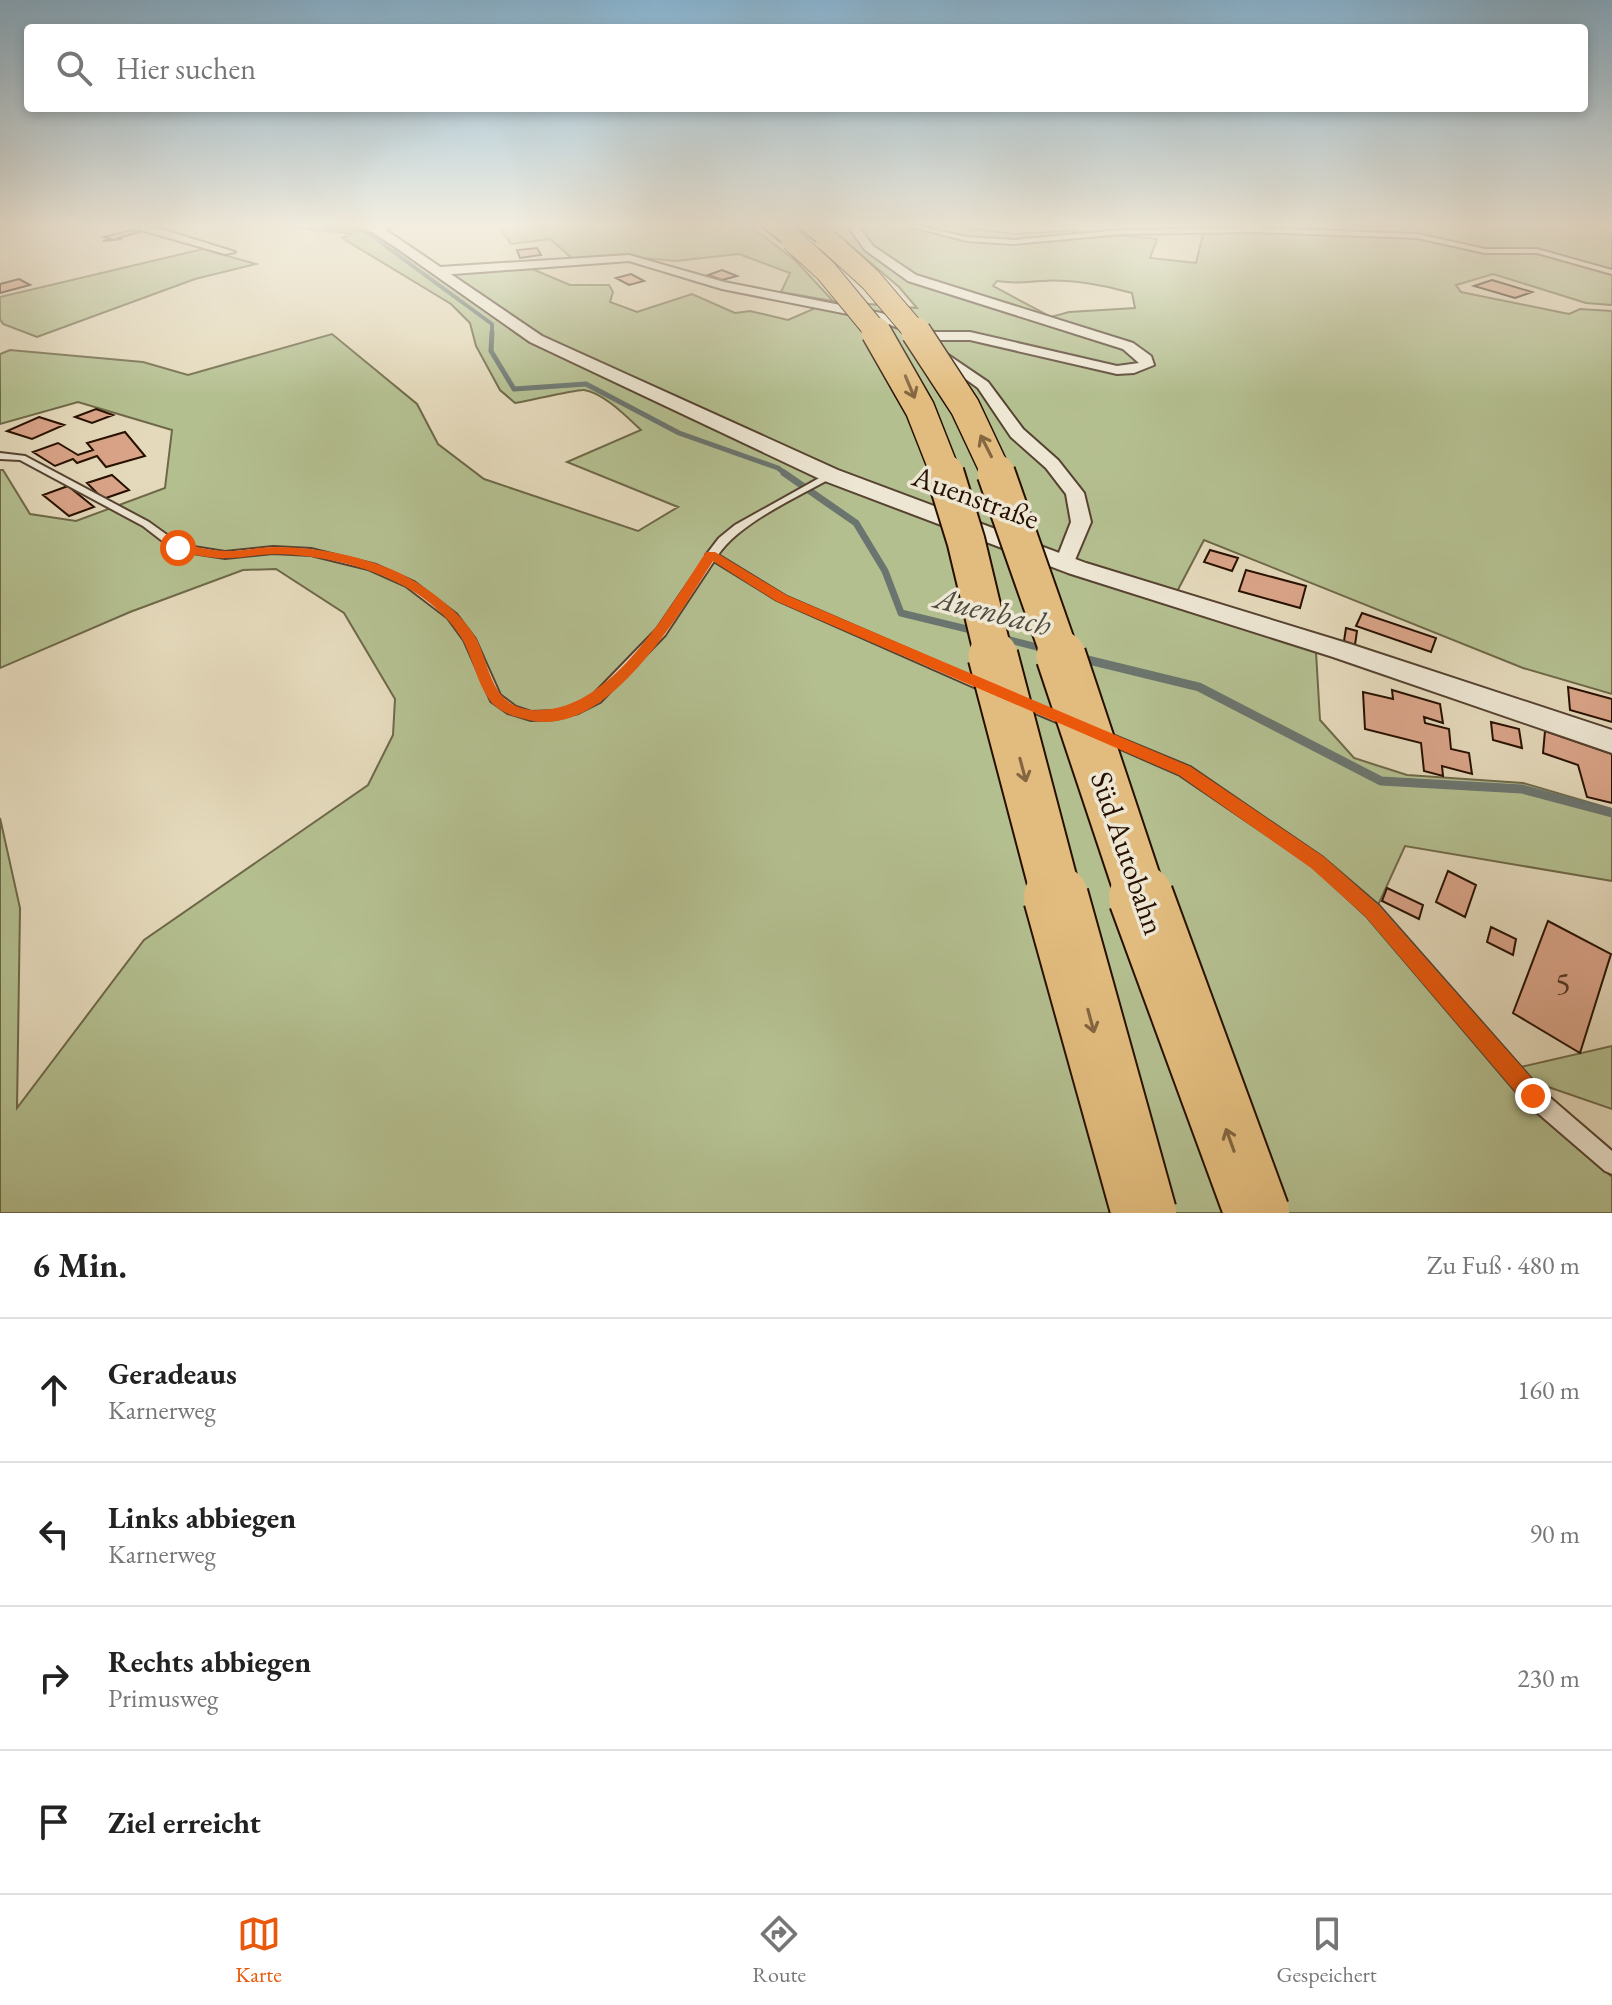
<!DOCTYPE html>
<html lang="de">
<meta charset="utf-8">
<style>
body{margin:0;font-family:"EB Garamond",serif;background:#f2f2f2;color:#222}
.stop{position:absolute;width:24px;height:24px;margin:-18px;border:6px solid #ea580c;border-radius:50%;background:#fff}
.stop.end{background:#ea580c;border-color:#fff;box-shadow:0 2px 8px #0008}
.list{margin:0;padding:0;list-style:none}
h2{display:flex;justify-content:space-between;align-items:center;height:104px;margin:0;padding:0 32px;font-size:34px}
h2 small{font-size:26px;font-weight:400;color:#767676}
.list li{display:grid;grid-template-columns:52px 1fr auto;gap:24px;align-items:center;box-sizing:border-box;height:144px;padding:0 32px;border-top:2px solid #e0e0e0}
.list b{display:block;font-size:30px;white-space:nowrap}
.list p{margin:0;font-size:26px;white-space:nowrap;color:#767676}
.list em{font-size:26px;font-style:normal;color:#767676}
.icon{flex:none;width:44px;height:44px;fill:none;stroke:currentColor;stroke-width:2;stroke-linecap:round;stroke-linejoin:round}
.map{position:relative;flex:none;width:1612px;height:1213px;overflow:hidden}
.search{position:absolute;background:#fff;box-shadow:0 4px 12px #0003;left:24px;right:24px;top:24px;height:88px;display:flex;align-items:center;gap:20px;box-sizing:border-box;padding:0 28px;border-radius:8px;color:#767676;font-size:30px}
.sheet{height:680px;background:#fff}
nav{display:flex;justify-content:space-around;align-items:center;box-sizing:border-box;height:112px;border-top:2px solid #e0e0e0;background:#fff;font-size:22px;color:#767676}
nav a{display:grid;justify-items:center;gap:4px}
nav .on{color:#ea580c}
.map>svg:first-child{display:block}
.green{fill:#b4bf90;stroke:#6e6848;stroke-width:2;fill-rule:evenodd}
.lines{fill:none;stroke-linecap:round;stroke-linejoin:round}
.stream-far3{stroke:#6b756f;stroke-width:4}
.stream-far2{stroke:#6b756f;stroke-width:5}
.stream-far1{stroke:#6b756f;stroke-width:7}
.stream{stroke:#6b756f;stroke-width:9}
.building{fill:#daa489;stroke:#271001;stroke-width:2}
.service-casing{stroke:#564230;stroke-width:4}
.minor-casing{stroke:#564230;stroke-width:4}
.tertiary-casing{stroke:#564230;stroke-width:4}
.motorway-casing{stroke:#271001;stroke-width:4}
.service{fill:#ede6d3;fill-rule:evenodd}
.minor{fill:#ede6d3;fill-rule:evenodd}
.tertiary{fill:#ede6d3;fill-rule:evenodd}
.motorway{fill:#e2bc7e;fill-rule:evenodd}
.motorway-bridge-far4-casing{stroke:#271001;stroke-width:24;stroke-linecap:butt}
.motorway-bridge-far3-casing{stroke:#271001;stroke-width:32;stroke-linecap:butt}
.motorway-bridge-far2-casing{stroke:#271001;stroke-width:41;stroke-linecap:butt}
.motorway-bridge-far1-casing{stroke:#271001;stroke-width:53;stroke-linecap:butt}
.motorway-bridge-casing{stroke:#271001;stroke-width:68;stroke-linecap:butt}
.motorway-bridge-far4{stroke:#e2bc7e;stroke-width:22}
.motorway-bridge-far3{stroke:#e2bc7e;stroke-width:29}
.motorway-bridge-far2{stroke:#e2bc7e;stroke-width:37}
.motorway-bridge-far1{stroke:#e2bc7e;stroke-width:49}
.motorway-bridge{stroke:#e2bc7e;stroke-width:64}
.oneway{stroke:#846640}
.route{fill:#ea580c}
.labels{text-anchor:middle;dominant-baseline:central;stroke-width:7;stroke-linejoin:round;paint-order:stroke}
.street-label{font-size:30px;fill:#271001;stroke:#ede6d3}
.water-label{font-size:32px;font-style:italic;fill:#4f4b41;stroke:#ede6d3}
.near-number-label{font-size:32px;fill:#543523}
</style>
<div class="map">
<svg width="1612" height="1213" viewBox="0 0 1612 1213">
<rect width="100%" height="100%" fill="#e4d9bb"/>
<filter id="stains"><feTurbulence type="fractalNoise" baseFrequency=".0025" numOctaves="4"/><feColorMatrix values="0 0 0 0 .2 0 0 0 0 .09 0 0 0 0 .02 0 0 0 .5 -.17"/></filter>
<radialGradient id="worn" r=".72"><stop offset=".6" stop-color="#630" stop-opacity="0"/><stop offset="1" stop-color="#630" stop-opacity=".3"/></radialGradient>
<path class="green" d="M 282,226 L 347,226 L 369,231 L 436,275 L 530,268 L 570,285 L 609,285 L 613,292 L 610,302 L 637,312 L 692,294 L 735,313 L 750,311 L 788,320 L 832,301 L 781,292 L 790,273 L 739,254 L 675,261 L 622,256 L 574,260 L 550,239 L 511,244 L 499,227 L 750,226 L 795,260 L 833,301 L 917,308 L 899,287 L 828,226 L 955,226 L 1013,234 L 1073,231 L 1157,239 L 1150,258 L 1196,263 L 1205,226 L 1612,226 L 1612,305 L 1586,303 L 1493,274 L 1456,285 L 1461,292 L 1569,314 L 1580,309 L 1612,311 L 1612,694 L 1523,668 L 1204,540 L 1171,603 L 1316,652 L 1320,720 L 1354,758 L 1407,775 L 1523,783 L 1612,809 L 1612,881 L 1405,846 L 1373,916 L 1503,1071 L 1612,1046 L 1612,1109 L 1505,1072 L 1535,1108 L 1612,1177 L 1612,1213 L 0,1213 L 0,818 L 20,908 L 17,1108 L 144,940 L 368,785 L 393,735 L 395,699 L 344,613 L 276,569 L 243,570 L 130,612 L 0,668 L 0,470 L 3,470 L 30,514 L 76,521 L 165,488 L 172,430 L 78,402 L 0,424 L 0,354 L 10,350 L 143,362 L 188,375 L 332,334 L 417,404 L 438,444 L 484,479 L 638,531 L 678,507 L 567,462 L 641,430 C 627,417 604,393 584,390 C 577,389 528,401 515,403 L 500,390 L 476,346 L 470,323 L 451,304 L 342,238 L 352,234 ZM 997,281 C 1015,284 1024,282 1042,281 C 1070,279 1105,285 1132,293 L 1135,308 L 1069,312 L 1051,317 L 993,286 Z
M 203,249 L 256,264 L 195,279 L 37,337 L 3,324 L 0,319 L 0,297 Z"/>
<g class="lines">
<path class="stream-far3" d="M 311,226 L 365,231 L 492,324 L 492,334"/>
<path class="stream-far2" d="M 492,332 L 491,351 L 514,389 L 586,384 L 679,433 L 778,468 L 787,475"/>
<path class="stream-far1" d="M 784,473 L 856,523 L 885,571 L 901,613 L 975,631
M 1002,638 L 1045,649"/>
<path class="stream" d="M 1080,658 L 1199,687 L 1381,781 L 1522,789 L 1612,813"/>
</g>
<path class="building" d="M 132,230 L 139,232 L 118,238 L 122,239 L 103,241 L 111,239 L 104,237 Z
M 537,248 L 541,255 L 520,258 L 517,250 Z
M 722,270 L 737,276 L 722,280 L 708,275 Z
M 631,274 L 644,281 L 629,285 L 616,278 Z
M 19,279 L 30,285 L 0,293 L 0,284 Z
M 1492,280 L 1532,292 L 1515,298 L 1474,286 Z
M 96,409 L 113,415 L 92,423 L 75,417 Z
M 39,417 L 64,425 L 32,439 L 7,431 Z
M 125,432 L 145,456 L 106,467 L 97,456 L 77,463 L 73,459 L 55,466 L 33,452 L 58,443 L 78,455 L 93,450 L 87,443 Z
M 112,475 L 129,490 L 103,499 L 87,483 Z
M 68,486 L 94,507 L 69,516 L 43,495 Z
M 1210,550 L 1238,558 L 1232,571 L 1204,562 Z
M 1246,570 L 1306,586 L 1300,608 L 1239,591 Z
M 1362,613 L 1436,638 L 1431,652 L 1356,626 Z
M 1346,628 L 1357,631 L 1355,645 L 1344,641 Z
M 1568,687 L 1612,699 L 1612,722 L 1570,710 Z
M 1392,690 L 1440,704 L 1443,723 L 1424,717 L 1425,723 L 1449,729 L 1451,749 L 1469,753 L 1472,774 L 1442,766 L 1443,776 L 1424,771 L 1421,743 L 1365,729 L 1363,692 L 1393,699 Z
M 1491,722 L 1519,729 L 1522,748 L 1493,740 Z
M 1545,731 L 1612,754 L 1612,803 L 1587,797 L 1578,765 L 1543,753 Z
M 1448,871 L 1476,885 L 1465,917 L 1436,902 Z
M 1387,888 L 1423,905 L 1419,919 L 1382,901 Z
M 1548,921 L 1611,954 L 1580,1053 L 1513,1013 Z
M 1491,927 L 1516,939 L 1513,955 L 1487,942 Z"/>
<g class="lines">
<g class="service-casing">
<path id="service" d="M 909,226 L 917,226 L 967,237 L 1014,240 L 1121,230 L 1254,228 L 1417,234 L 1485,249 L 1537,249 L 1612,270 L 1612,274 L 1537,253 L 1485,253 L 1417,238 L 1254,232 L 1121,234 L 1014,244 L 967,241 Z
M 0,453 L 25,456 L 149,522 L 181,545 L 225,552 L 273,547 L 311,549 L 376,565 L 414,582 L 456,614 L 475,639 L 500,695 L 516,707 L 531,712 L 555,711 L 574,706 L 592,696 L 657,629 L 707,556 L 706,555 L 719,538 L 735,525 L 830,472 L 833,473 L 833,477 C 798,497 740,522 718,555 L 785,596 L 991,685 L 993,688 L 991,691 L 983,691 L 777,600 L 714,561 L 665,635 L 600,702 L 578,713 L 555,719 L 531,720 L 508,713 L 491,701 L 464,640 L 448,618 L 406,586 L 368,569 L 311,555 L 273,553 L 225,558 L 174,550 L 143,526 L 20,460 L 0,459 Z
M 1018,697 L 1073,719 L 1074,722 L 1073,725 L 1068,727 L 1014,704 L 1012,701 L 1014,698 Z
M 1103,731 L 1190,767 L 1323,858 L 1379,906 L 1540,1089 L 1612,1151 L 1612,1174 L 1605,1171 L 1526,1103 L 1367,916 L 1313,866 L 1180,775 L 1098,739 L 1097,736 L 1098,733 Z"/>
</g>
<g class="minor-casing">
<path id="minor" d="M 141,226 L 151,226 L 235,252 L 225,254 L 141,230 Z
M 377,226 L 397,226 L 372,231 L 372,227 Z
M 848,226 L 858,226 L 873,246 L 916,275 L 1133,343 L 1151,356 L 1154,365 L 1134,373 L 1117,374 L 970,340 L 933,340 L 873,319 L 722,289 L 629,261 L 440,275 L 434,271 L 440,267 L 629,255 L 724,282 L 881,313 L 934,332 L 970,332 L 1117,366 L 1139,363 L 1123,349 L 908,281 L 865,250 Z
M 932,344 L 988,382 L 1023,429 L 1058,460 L 1084,493 L 1091,522 L 1072,567 L 1065,569 L 1055,563 L 1071,522 L 1066,494 L 1046,468 L 1011,437 L 978,388 L 927,351 L 927,345 Z"/>
</g>
<g class="tertiary-casing">
<path id="tertiary" d="M 352,226 L 380,226 L 542,336 L 838,470 L 1086,563 L 1353,645 L 1612,730 L 1612,753 L 1333,657 L 1068,573 L 822,480 L 530,342 L 395,247 L 372,232 Z"/>
</g>
<g class="motorway-casing">
<path id="motorway" d="M 762,226 L 784,226 L 802,240 L 792,246 L 785,244 Z
M 797,226 L 819,226 L 837,240 L 827,246 L 820,244 Z"/>
</g>
<use href="#service" class="service"/>
<use href="#minor" class="minor"/>
<use href="#tertiary" class="tertiary"/>
<use href="#motorway" class="motorway"/>
<g class="motorway-bridge-far4-casing">
<path id="motorway-bridge-far4" d="M 792,240 L 826,271 L 878,334
M 827,240 L 871,280 L 917,334"/>
</g>
<g class="motorway-bridge-far3-casing">
<path id="motorway-bridge-far3" d="M 876,332 L 920,409 L 946,475
M 916,332 L 965,407 L 997,475"/>
</g>
<g class="motorway-bridge-far2-casing">
<path id="motorway-bridge-far2" d="M 945,473 L 966,541 L 994,658
M 996,473 L 1061,658"/>
</g>
<g class="motorway-bridge-far1-casing">
<path id="motorway-bridge-far1" d="M 993,656 L 1057,899
M 1061,656 L 1142,899"/>
</g>
<g class="motorway-bridge-casing">
<path id="motorway-bridge" d="M 1056,897 L 1144,1213
M 1141,897 L 1257,1213"/>
</g>
<use href="#motorway-bridge-far4" class="motorway-bridge-far4"/>
<use href="#motorway-bridge-far3" class="motorway-bridge-far3"/>
<use href="#motorway-bridge-far2" class="motorway-bridge-far2"/>
<use href="#motorway-bridge-far1" class="motorway-bridge-far1"/>
<use href="#motorway-bridge" class="motorway-bridge"/>
</g>
<defs><path id="oneway-shaft" d="M-6 0H5M1.5-3L5.5 0L1.5 3" fill="none" stroke-width="1.6" stroke-linecap="round" stroke-linejoin="round" transform="scale(2)"/></defs>
<g class="oneway">
<use href="#oneway-shaft" transform="translate(910 387) rotate(67)"/>
<use href="#oneway-shaft" transform="translate(986 446) rotate(-117)"/>
<use href="#oneway-shaft" transform="translate(1023 770) rotate(75)"/>
<use href="#oneway-shaft" transform="translate(1091 1021) rotate(75)"/>
<use href="#oneway-shaft" transform="translate(1230 1140) rotate(-110)"/>
</g>
<linearGradient id="sky" x2="0" y2="1"><stop stop-color="#88b6d5"/><stop offset="0.57" stop-color="#f3eee0"/><stop offset="1" stop-color="#f3eee0" stop-opacity="0"/></linearGradient>
<rect width="1612" height="395" fill="url(#sky)"/>
<path class="route" d="M 178,544 C 194,546 211,551 226,551 C 243,551 259,547 275,547 C 320,547 377,558 416,582 C 438,596 464,616 477,640 C 485,657 490,682 502,696 C 512,707 527,711 541,710 C 613,708 670,607 706,552 L 715,552 L 786,595 L 1191,767 L 1324,857 L 1379,906 L 1541,1089 L 1544,1096 L 1541,1104 L 1533,1107 L 1526,1104 L 1366,917 L 1311,868 L 1179,775 L 776,601 L 713,561 C 678,616 605,743 525,719 C 512,716 497,711 489,699 C 478,684 473,661 465,644 C 454,621 427,598 404,586 C 366,565 319,555 276,554 C 260,554 244,558 228,558 C 211,559 191,554 174,550 L 172,548 Z"/>
<g class="labels">
<g class="street-label">
<text transform="translate(976 497) rotate(20)">Auenstraße</text>
<text transform="translate(1128 853) rotate(71)">Süd Autobahn</text>
</g>
<g class="water-label">
<text transform="translate(993 611) rotate(14)">Auenbach</text>
</g>
<g class="near-number-label">
<text x="1563" y="983">5</text>
</g>
</g>
<rect width="100%" height="100%" filter="url(#stains)"/>
<rect width="100%" height="100%" fill="url(#worn)"/>
</svg>
<div class="stop" style="left:178px;top:548px"></div>
<div class="stop end" style="left:1533px;top:1096px"></div>
<div class="search"><svg class="icon" aria-label="search" viewBox="0 0 24 24"><circle cx="10" cy="10" r="6"/><path d="M15 15l6 6"/></svg>Hier suchen</div>
</div>
<section class="sheet">
<h2>6 Min.<small>Zu Fuß · 480 m</small></h2>
<ul class="list">
<li><svg class="icon" aria-label="ahead" viewBox="0 0 24 24"><path d="M12 20V5M6 11l6-6 6 6"/></svg><div><b>Geradeaus</b><p>Karnerweg</p></div><em>160 m</em></li>
<li><svg class="icon" aria-label="left" viewBox="0 0 24 24"><path d="M17 20v-9H6M10 6l-5 5 5 5"/></svg><div><b>Links abbiegen</b><p>Karnerweg</p></div><em>90 m</em></li>
<li><svg class="icon" aria-label="right" viewBox="0 0 24 24"><path d="M7 20v-9h11M14 6l5 5-5 5"/></svg><div><b>Rechts abbiegen</b><p>Primusweg</p></div><em>230 m</em></li>
<li><svg class="icon" aria-label="arrive" viewBox="0 0 24 24"><path d="M6 21V4h12l-3 4 3 4H6"/></svg><div><b>Ziel erreicht</b></div></li>
</ul>
</section>
<nav>
<a class="on"><svg class="icon" aria-label="map" viewBox="0 0 24 24"><path d="M3 6l6-2 6 2 6-2v14l-6 2-6-2-6 2zM9 4v14M15 6v14"/></svg>Karte</a>
<a><svg class="icon" aria-label="directions" viewBox="0 0 24 24"><path d="M12 3l9 9-9 9-9-9zM9 14v-3h6M13 9l2 2-2 2"/></svg>Route</a>
<a><svg class="icon" aria-label="saved" viewBox="0 0 24 24"><path d="M7 4h10v16l-5-4-5 4z"/></svg>Gespeichert</a>
</nav>
